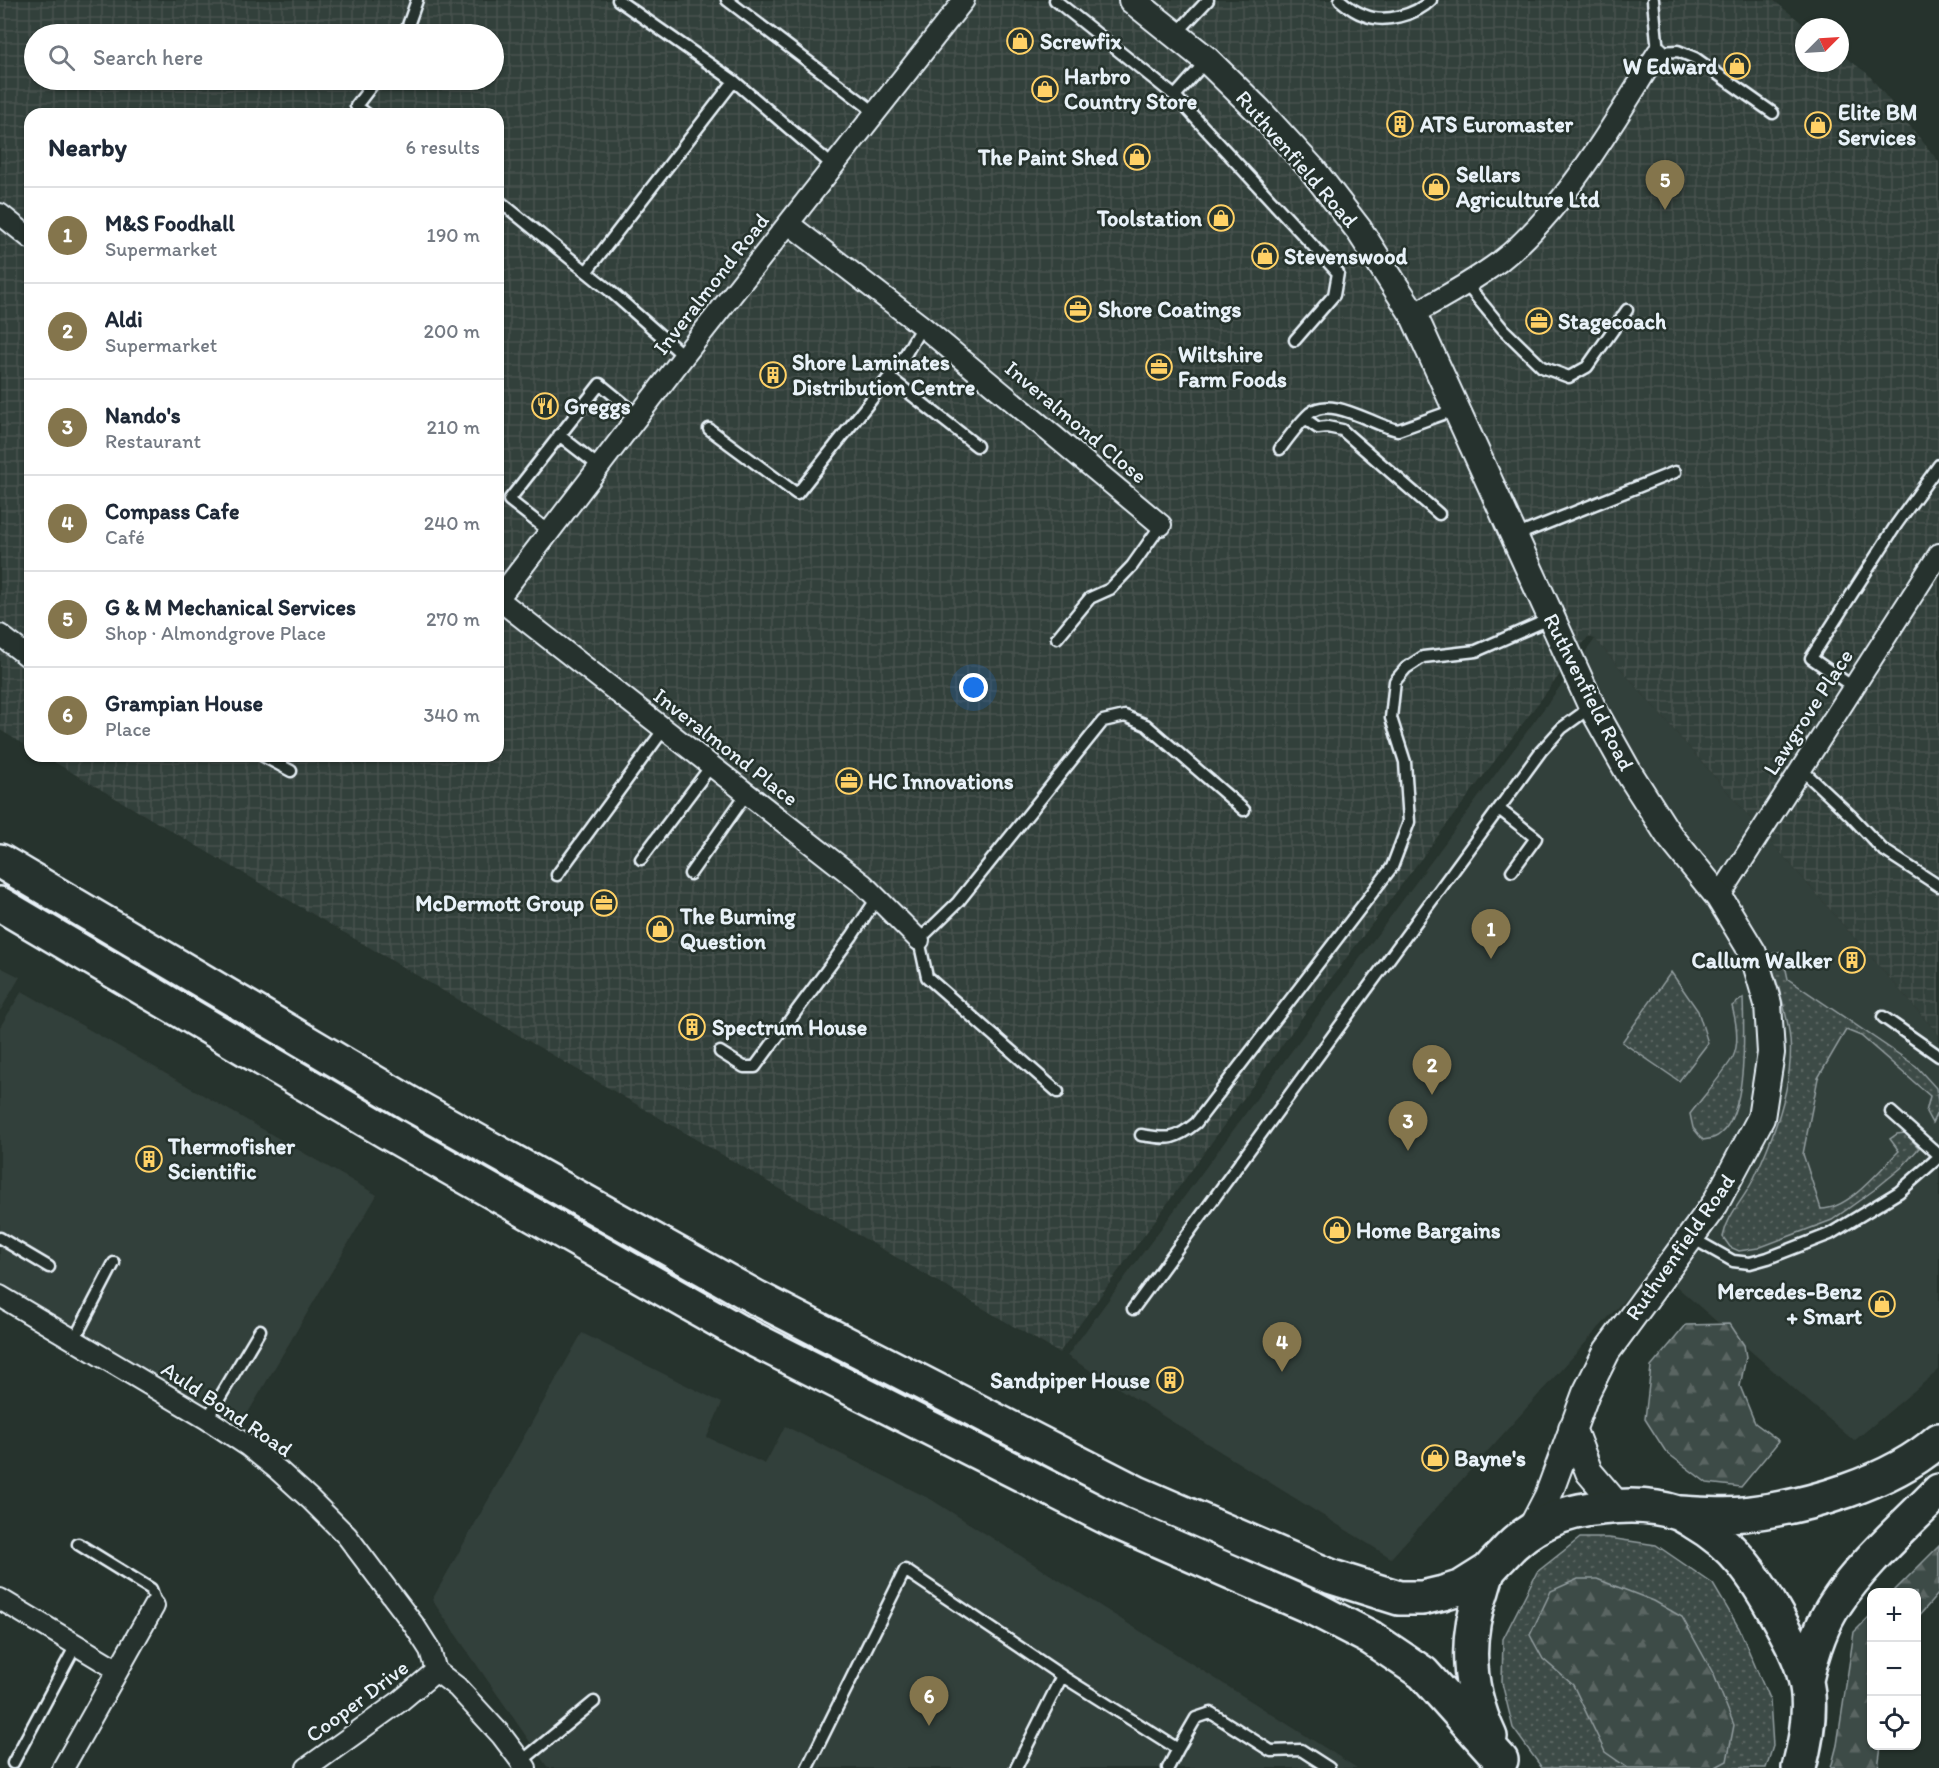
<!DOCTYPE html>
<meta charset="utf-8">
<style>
body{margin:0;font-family:Itim,sans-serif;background:#f6f6f7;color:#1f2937}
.controls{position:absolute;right:18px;bottom:18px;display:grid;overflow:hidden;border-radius:12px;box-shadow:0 2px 4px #0004}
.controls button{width:54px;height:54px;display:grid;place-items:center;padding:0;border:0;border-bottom:2px solid #e0e1e3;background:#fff;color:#1f2937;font:30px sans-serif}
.compass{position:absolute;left:1795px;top:18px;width:54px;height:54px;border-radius:50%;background:#fff;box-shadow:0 2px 4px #0004;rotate:66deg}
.you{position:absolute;left:974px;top:688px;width:21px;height:21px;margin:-15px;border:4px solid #fff;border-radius:50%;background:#1a73e8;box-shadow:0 0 0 9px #1a73e833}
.badge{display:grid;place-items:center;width:39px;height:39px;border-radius:50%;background:#84754c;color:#fff;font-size:20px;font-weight:700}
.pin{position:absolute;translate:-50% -50px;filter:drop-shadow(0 2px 3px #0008)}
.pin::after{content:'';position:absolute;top:32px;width:21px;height:18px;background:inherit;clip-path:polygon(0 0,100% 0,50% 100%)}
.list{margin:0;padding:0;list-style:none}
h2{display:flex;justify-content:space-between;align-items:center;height:78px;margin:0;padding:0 24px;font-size:26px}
h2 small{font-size:20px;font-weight:400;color:#747a83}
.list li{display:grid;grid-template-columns:39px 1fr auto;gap:18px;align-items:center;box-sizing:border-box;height:96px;padding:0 24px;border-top:2px solid #e0e1e3}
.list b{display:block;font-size:22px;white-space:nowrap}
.list p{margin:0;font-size:20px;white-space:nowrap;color:#747a83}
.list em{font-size:20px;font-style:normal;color:#747a83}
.icon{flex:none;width:33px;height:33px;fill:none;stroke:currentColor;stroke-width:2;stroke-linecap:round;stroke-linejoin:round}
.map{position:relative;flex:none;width:1939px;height:1768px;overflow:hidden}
.search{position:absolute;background:#fff;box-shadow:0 2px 4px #0004;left:24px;top:24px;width:480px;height:66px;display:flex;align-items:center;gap:15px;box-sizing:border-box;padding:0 21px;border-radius:33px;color:#747a83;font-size:22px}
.panel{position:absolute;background:#fff;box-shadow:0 2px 4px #0004;left:24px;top:108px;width:480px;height:654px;border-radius:18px}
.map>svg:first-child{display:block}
.built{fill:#333f3a}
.industrial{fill:url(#industrial-grid);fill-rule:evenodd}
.grass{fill:url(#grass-dots);stroke:#939ea0;stroke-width:1.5}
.forest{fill:url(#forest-firs);stroke:#939ea0;stroke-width:1.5}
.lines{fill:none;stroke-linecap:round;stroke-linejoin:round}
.service-casing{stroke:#e8f1f8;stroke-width:15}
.minor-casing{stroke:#e8f1f8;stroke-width:24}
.tertiary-casing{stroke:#e8f1f8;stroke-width:30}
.trunk-casing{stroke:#e8f1f8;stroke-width:38}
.service{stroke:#26332d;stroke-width:10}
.minor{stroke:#26332d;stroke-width:20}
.tertiary{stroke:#26332d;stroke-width:26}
.trunk{stroke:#26332d;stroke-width:33}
.labels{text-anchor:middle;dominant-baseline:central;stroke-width:5;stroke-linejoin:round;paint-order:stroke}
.poi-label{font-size:22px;font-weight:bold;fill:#e8f1f8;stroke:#26332d;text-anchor:start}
.street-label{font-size:22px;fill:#e8f1f8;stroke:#26332d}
</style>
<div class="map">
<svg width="1939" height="1768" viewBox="0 0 1939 1768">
<defs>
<pattern id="industrial-grid" width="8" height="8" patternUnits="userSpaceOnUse" patternTransform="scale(1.5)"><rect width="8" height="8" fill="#333f3a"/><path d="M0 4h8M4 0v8" fill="none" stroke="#47524e"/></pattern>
<pattern id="grass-dots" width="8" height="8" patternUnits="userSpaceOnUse" patternTransform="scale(1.5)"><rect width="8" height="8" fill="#3e4b47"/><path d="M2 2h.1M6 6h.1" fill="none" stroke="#5a6562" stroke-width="1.8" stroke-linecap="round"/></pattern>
<pattern id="forest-firs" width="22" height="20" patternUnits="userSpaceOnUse" patternTransform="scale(1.5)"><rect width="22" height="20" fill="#3e4b47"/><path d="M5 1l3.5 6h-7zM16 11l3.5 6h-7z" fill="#5a6562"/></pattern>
</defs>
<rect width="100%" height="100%" fill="#26332d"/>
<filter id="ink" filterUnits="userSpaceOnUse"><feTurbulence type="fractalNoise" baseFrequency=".0167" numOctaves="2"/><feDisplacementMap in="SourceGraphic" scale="12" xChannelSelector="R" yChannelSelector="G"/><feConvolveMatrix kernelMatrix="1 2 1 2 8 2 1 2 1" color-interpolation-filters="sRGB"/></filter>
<g filter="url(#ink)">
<path class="built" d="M 1595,639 L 1939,1035 L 1939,1370 L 1854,1441 L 1654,1267 L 1391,1558 L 1067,1356 Z
M 0,967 L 20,977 L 0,1011 Z
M 22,991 L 377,1195 L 239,1428 L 0,1287 L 0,1027 Z
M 582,1333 L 722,1403 L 707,1437 L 765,1464 L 785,1426 L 932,1500 L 1357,1768 L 548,1768 L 432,1600 Z"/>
<path class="industrial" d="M 0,0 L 1773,0 L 1807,27 L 1804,27 L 1804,63 L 1840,63 L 1840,53 L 1868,74 L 1939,162 L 1939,1035 L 1595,639 L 1588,637 L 1311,1005 L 1059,1353 L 44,756 L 498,756 L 498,114 L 30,114 L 30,748 L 0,730 ZM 34,34 L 494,34 L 494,80 L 34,80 Z"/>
<path class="grass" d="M 1782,951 L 1788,979 L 1916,1066 L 1936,1088 L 1939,1108 L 1932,1123 L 1926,1112 L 1930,1096 L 1861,1036 L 1846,1030 L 1818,1078 L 1803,1154 L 1821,1209 C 1850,1209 1879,1170 1899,1151 L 1890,1139 L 1897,1134 L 1905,1133 L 1919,1148 L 1901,1168 L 1874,1190 L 1832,1220 L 1758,1248 L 1739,1251 L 1730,1247 L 1723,1237 C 1728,1212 1745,1199 1755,1176 C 1774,1136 1794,1085 1790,1039 C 1787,1011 1777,982 1768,955 Z
M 1671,972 L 1698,1011 L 1708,1043 L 1679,1081 L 1622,1042 Z
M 1743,998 C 1744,1032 1748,1112 1720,1134 C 1715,1139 1709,1139 1703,1140 L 1693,1128 L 1690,1114 C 1702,1098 1724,1073 1733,1057 C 1740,1042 1736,1021 1732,1006 Z
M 1580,1538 L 1609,1538 L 1656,1545 L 1713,1584 L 1739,1628 L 1770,1701 L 1773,1746 L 1766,1768 L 1542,1768 L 1513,1728 L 1502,1683 L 1503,1639 L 1537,1572 Z"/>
<path class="forest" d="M 1730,1324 L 1744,1345 L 1746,1357 L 1740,1386 L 1755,1423 L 1779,1441 L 1741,1487 L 1707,1483 L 1666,1452 L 1645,1419 L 1651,1367 L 1686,1325 Z
M 1939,1546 L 1939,1593 L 1917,1618 L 1916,1592 L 1893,1592 Z
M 1578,1579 L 1597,1579 L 1654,1601 L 1682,1617 L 1714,1675 L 1734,1725 L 1727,1761 L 1714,1768 L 1628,1768 L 1605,1752 L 1573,1685 L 1543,1659 L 1530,1635 L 1551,1591 Z
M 1871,1615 L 1872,1746 L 1881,1746 L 1878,1768 L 1831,1768 L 1837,1745 L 1854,1632 Z"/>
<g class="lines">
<g class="service-casing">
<path id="service" d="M 618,0 L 734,81 L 832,165
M 727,0 L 876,113
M 1055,0 L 1175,96
M 1340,0 C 1347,6 1355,12 1364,15 C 1384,24 1416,15 1431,0
M 1653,0 L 1658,52 L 1678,51 L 1695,58 L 1773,113
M 405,34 L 417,0
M 1176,34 L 1208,0
M 1207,60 L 1175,96 L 1338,273 L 1334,295 L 1295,340
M 367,114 L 356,106 L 376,80
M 498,200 L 609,290 L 684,356
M 587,271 L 734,81
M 1465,283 L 1503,329 L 1542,367 L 1569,377 L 1587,367 L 1627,310
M 889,377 L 977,446
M 1305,419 L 1318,428 L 1327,427 L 1342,430 L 1439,514
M 709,429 L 797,494 L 901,362 L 922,326
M 559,435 L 600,467
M 1280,449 C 1289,437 1299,423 1310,413 C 1331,395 1374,426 1398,430 L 1457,409
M 550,532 L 509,500 L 600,384 L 639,416
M 1515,536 L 1675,472
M 1057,638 L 1090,598 L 1110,589 L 1132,566 L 1161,525
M 1853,687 L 1811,658 L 1896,525 L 1939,465
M 263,756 L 291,771
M 1800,768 L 1851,816 L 1882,849 L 1939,886
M 1499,809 L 1536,838 L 1512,871
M 641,859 L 711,766
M 690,874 L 747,793
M 557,875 L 664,729
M 1883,1017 L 1939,1056
M 720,1052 L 744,1067 L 755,1067 L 852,936 L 877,898
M 1058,1092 L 927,977 L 919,940 L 958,902 L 1103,721 L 1125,716 L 1146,725 L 1244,810
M 1891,1112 L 1939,1155
M 1141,1135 C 1168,1139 1174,1141 1196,1123 L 1392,867 L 1409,822 L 1405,762 L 1391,718 L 1395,681 L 1406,668 L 1423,657 L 1476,651 L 1538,624 L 1550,616
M 0,1238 L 49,1267
M 1692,1238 L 1733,1261 L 1750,1263 L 1768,1258 L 1830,1234 L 1899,1192 L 1939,1157
M 1133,1309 L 1541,751 L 1562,728 L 1591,707
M 74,1340 L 114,1263
M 207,1419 L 260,1330
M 78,1544 L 151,1589 L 155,1600 L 154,1606
M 1178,1749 L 1196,1718 L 1211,1713 L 1271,1751 L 1301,1750 L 1329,1768
M 522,1761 L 594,1702
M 13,1763 L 76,1645
M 807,1768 L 905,1570 L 1062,1676 L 1178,1749 L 1168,1768
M 1016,1768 L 1062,1676"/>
</g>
<g class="minor-casing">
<path id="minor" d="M 0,214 L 30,238
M 789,224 L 922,326 L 1161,525
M 1413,314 C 1441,299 1472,282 1499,262 C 1563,213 1615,120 1658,52
M 0,635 L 30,658
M 1719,897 L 1939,554
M 919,940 L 864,885 L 498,599 L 684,356 L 964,0
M 0,1296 L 207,1419 L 248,1446 L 278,1470 L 310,1499 L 347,1536 L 414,1625 L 430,1650 L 436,1671 L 457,1687 L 502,1736 L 526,1768
M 0,1599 L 118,1670
M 63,1768 L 154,1606
M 307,1768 L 399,1702 L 436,1671"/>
</g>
<g class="tertiary-casing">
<path id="tertiary" d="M 1132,0 L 1207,60 L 1259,111 L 1312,169 L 1359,230 L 1413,314 L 1592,707 L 1629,773 L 1668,834 L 1719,897 L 1753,953 L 1768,1004 L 1771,1053 L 1761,1118 L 1715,1204 L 1607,1351 L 1586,1393 L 1548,1496 L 1531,1529
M 1572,1428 L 1589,1472 L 1618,1506"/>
</g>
<g class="trunk-casing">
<path id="trunk" d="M 0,861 L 409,1103 L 757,1298 L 1137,1493 L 1332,1577 L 1399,1598 L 1422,1598 L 1443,1593 L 1462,1587 L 1489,1570
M 0,904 L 387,1132 L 743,1334 L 1112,1520 L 1311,1607 L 1371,1638 L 1423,1673 L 1501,1760
M 1680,1513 C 1701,1514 1723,1516 1744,1514 C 1806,1507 1892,1483 1939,1440
M 1806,1680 C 1812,1653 1820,1626 1836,1603 C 1863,1562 1905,1526 1939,1491
M 1490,1737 C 1468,1690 1464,1640 1482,1591 C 1484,1584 1486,1576 1489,1570 C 1493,1565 1498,1560 1502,1556 C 1528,1526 1561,1511 1601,1508 C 1625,1505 1654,1505 1678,1513 C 1683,1515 1689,1519 1694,1522 C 1734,1545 1755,1576 1777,1616 C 1788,1636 1800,1656 1805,1678 C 1813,1706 1806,1741 1799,1768"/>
</g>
<use href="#service" class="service"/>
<use href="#minor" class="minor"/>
<use href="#tertiary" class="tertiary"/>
<use href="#trunk" class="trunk"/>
</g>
</g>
<defs>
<g id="shop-ring" transform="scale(1.35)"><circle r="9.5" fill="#26332d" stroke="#ffd166" stroke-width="1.5"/><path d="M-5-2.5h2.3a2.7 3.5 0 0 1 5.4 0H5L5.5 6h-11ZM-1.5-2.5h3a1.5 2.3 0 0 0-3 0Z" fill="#ffd166"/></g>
<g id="building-ring" transform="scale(1.35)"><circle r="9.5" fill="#26332d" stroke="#ffd166" stroke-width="1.5"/><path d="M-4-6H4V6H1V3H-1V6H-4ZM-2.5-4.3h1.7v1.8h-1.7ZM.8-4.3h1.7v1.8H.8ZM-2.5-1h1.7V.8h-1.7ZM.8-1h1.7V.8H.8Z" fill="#ffd166"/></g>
<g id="office-ring" transform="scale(1.35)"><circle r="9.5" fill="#26332d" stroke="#ffd166" stroke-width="1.5"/><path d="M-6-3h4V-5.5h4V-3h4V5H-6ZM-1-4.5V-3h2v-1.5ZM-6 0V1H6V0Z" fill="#ffd166"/></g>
<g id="restaurant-ring" transform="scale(1.35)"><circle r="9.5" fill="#26332d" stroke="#ffd166" stroke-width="1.5"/><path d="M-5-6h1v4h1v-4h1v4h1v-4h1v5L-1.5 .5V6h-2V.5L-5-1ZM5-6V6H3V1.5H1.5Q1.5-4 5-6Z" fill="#ffd166"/></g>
</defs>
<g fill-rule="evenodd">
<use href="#shop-ring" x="1020" y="41"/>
<use href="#shop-ring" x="1737" y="66"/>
<use href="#shop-ring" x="1045" y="89"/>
<use href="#building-ring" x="1400" y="124"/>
<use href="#shop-ring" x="1818" y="125"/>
<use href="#shop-ring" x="1137" y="157"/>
<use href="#shop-ring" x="1436" y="187"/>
<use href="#shop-ring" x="1221" y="218"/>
<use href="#shop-ring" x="1265" y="256"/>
<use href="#office-ring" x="1078" y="309"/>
<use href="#office-ring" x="1539" y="321"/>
<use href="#office-ring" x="1159" y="367"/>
<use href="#building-ring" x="773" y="375"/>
<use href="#restaurant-ring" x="545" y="406"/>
<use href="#office-ring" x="849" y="781"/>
<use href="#office-ring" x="604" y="903"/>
<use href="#shop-ring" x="660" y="929"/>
<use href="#building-ring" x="1852" y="960"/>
<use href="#building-ring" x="692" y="1027"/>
<use href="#building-ring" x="149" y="1159"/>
<use href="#shop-ring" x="1337" y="1230"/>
<use href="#shop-ring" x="1882" y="1304"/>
<use href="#building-ring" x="1170" y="1380"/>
<use href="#shop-ring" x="1435" y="1458"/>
</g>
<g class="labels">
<g class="poi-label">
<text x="1040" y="41">Screwfix</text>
<text x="1718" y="66" text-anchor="end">W Edward</text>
<text x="1064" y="76">Harbro<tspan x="1064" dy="25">Country Store</tspan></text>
<text x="1838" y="112">Elite BM<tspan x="1838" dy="25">Services</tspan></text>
<text x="1420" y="124">ATS Euromaster</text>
<text x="1118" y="157" text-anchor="end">The Paint Shed</text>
<text x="1456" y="174">Sellars<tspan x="1456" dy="25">Agriculture Ltd</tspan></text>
<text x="1202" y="218" text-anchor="end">Toolstation</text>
<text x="1284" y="256">Stevenswood</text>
<text x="1098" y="309">Shore Coatings</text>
<text x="1558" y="321">Stagecoach</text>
<text x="1178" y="354">Wiltshire<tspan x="1178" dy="25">Farm Foods</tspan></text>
<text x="792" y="362">Shore Laminates<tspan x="792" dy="25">Distribution Centre</tspan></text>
<text x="564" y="406">Greggs</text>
<text x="868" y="781">HC Innovations</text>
<text x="584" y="903" text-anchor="end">McDermott Group</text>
<text x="680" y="916">The Burning<tspan x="680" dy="25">Question</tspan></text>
<text x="1832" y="960" text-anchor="end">Callum Walker</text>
<text x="712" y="1027">Spectrum House</text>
<text x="168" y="1146">Thermofisher<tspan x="168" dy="25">Scientific</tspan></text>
<text x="1356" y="1230">Home Bargains</text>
<text x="1862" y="1291" text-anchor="end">Mercedes-Benz<tspan x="1862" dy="25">+ Smart</tspan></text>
<text x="1150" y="1380" text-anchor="end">Sandpiper House</text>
<text x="1454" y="1458">Bayne's</text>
</g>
<g class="street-label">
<text transform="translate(1297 159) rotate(49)">Ruthvenfield Road</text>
<text transform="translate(711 284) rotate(-52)">Inveralmond Road</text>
<text transform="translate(1076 422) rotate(40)">Inveralmond Close</text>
<text transform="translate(1589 692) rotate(63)">Ruthvenfield Road</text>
<text transform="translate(1808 712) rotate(-57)">Lawgrove Place</text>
<text transform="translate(726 747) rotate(38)">Inveralmond Place</text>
<text transform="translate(1680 1247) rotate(-55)">Ruthvenfield Road</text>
<text transform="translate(227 1409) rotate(34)">Auld Bond Road</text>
<text transform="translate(357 1701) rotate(-37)">Cooper Drive</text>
</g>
</g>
</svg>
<div class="controls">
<button>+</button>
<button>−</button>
<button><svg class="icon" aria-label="locate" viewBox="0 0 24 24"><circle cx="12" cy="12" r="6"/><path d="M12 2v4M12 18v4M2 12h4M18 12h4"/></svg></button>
</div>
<svg class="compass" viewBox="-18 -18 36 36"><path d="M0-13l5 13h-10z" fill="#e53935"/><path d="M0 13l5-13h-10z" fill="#747a83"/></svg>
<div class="you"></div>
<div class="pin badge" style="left:1491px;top:959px">1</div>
<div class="pin badge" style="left:1432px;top:1095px">2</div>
<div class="pin badge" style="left:1408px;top:1151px">3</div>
<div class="pin badge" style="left:1282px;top:1372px">4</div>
<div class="pin badge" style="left:1665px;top:210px">5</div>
<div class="pin badge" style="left:929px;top:1726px">6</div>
<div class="search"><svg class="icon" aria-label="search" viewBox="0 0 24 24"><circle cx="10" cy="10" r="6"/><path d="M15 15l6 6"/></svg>Search here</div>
<section class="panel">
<h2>Nearby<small>6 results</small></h2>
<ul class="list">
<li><span class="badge">1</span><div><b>M&amp;S Foodhall</b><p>Supermarket</p></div><em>190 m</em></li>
<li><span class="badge">2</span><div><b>Aldi</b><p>Supermarket</p></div><em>200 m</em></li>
<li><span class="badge">3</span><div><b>Nando's</b><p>Restaurant</p></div><em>210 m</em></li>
<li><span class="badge">4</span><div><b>Compass Cafe</b><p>Café</p></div><em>240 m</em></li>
<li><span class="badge">5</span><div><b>G &amp; M Mechanical Services</b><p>Shop · Almondgrove Place</p></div><em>270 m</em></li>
<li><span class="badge">6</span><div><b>Grampian House</b><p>Place</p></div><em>340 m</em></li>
</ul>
</section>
</div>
